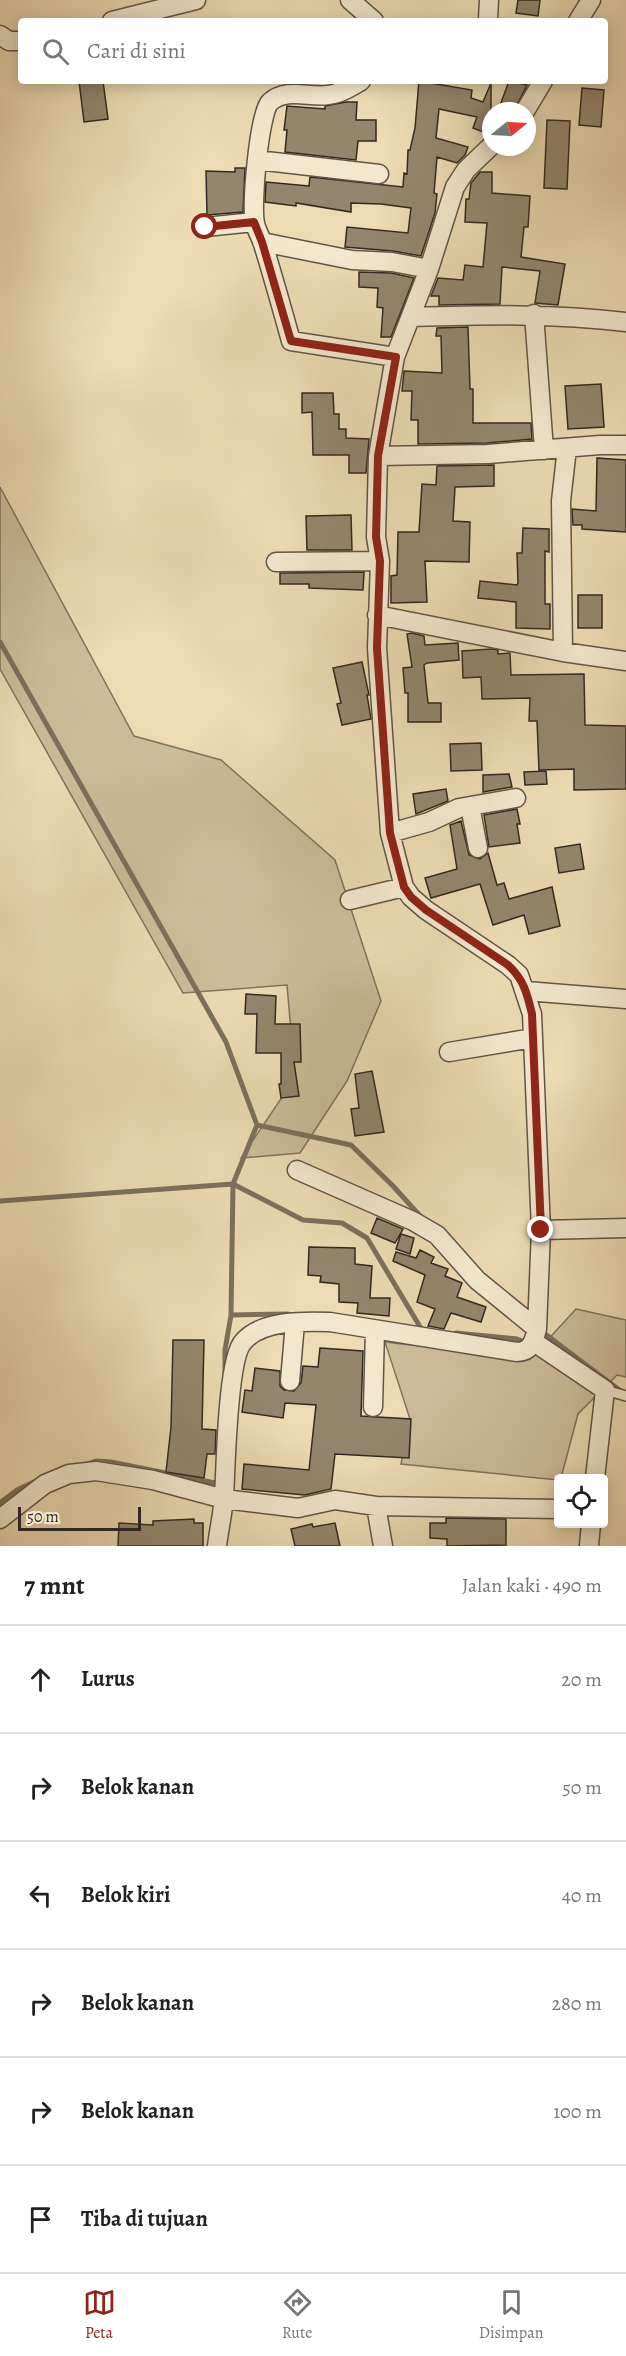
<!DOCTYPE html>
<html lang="id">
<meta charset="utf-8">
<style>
body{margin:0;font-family:Alegreya,serif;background:#f6f6f6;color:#222}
.controls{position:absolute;right:18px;bottom:18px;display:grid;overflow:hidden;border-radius:6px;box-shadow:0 3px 15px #0003}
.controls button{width:54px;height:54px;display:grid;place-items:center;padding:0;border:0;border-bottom:2px solid #e0e0e0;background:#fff;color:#222;font:30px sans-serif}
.compass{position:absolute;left:482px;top:102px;width:54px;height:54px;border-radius:50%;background:#fff;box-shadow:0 3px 15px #0003;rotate:72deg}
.scale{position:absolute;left:18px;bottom:15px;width:123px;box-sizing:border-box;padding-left:6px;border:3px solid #322a21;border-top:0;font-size:16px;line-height:21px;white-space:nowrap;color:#322a21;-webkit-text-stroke:4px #f3e8ce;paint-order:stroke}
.stop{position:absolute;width:18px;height:18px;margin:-14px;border:4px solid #8f2418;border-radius:50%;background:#fff}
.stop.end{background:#8f2418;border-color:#fff;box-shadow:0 2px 6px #0008}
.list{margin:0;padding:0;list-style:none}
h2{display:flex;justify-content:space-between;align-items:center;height:78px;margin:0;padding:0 24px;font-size:26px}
h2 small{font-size:20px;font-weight:400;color:#767676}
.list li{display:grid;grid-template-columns:39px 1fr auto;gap:18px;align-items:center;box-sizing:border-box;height:108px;padding:0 24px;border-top:2px solid #e0e0e0}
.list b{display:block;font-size:22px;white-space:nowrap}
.list em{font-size:20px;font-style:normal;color:#767676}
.icon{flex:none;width:33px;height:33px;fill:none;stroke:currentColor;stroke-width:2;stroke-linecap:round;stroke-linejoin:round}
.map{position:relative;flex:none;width:626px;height:1546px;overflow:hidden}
.search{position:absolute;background:#fff;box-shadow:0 3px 15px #0003;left:18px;right:18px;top:18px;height:66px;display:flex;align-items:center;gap:15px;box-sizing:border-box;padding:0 21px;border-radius:6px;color:#767676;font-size:22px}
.sheet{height:726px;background:#fff}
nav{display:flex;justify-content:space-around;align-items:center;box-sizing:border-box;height:84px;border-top:2px solid #e0e0e0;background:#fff;font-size:16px;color:#767676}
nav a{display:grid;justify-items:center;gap:3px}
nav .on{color:#8f2418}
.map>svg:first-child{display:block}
.green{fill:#ccbd9a;stroke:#7f745e;stroke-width:1.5}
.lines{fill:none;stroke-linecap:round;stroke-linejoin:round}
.stream{stroke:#7c705b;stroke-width:5}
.building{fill:#93866d;stroke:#322a21;stroke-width:1.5}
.service-casing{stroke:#605646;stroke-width:12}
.minor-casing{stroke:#605646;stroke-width:21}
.service{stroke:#f3e8ce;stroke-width:9}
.minor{stroke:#f3e8ce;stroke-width:18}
.route{stroke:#8f2418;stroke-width:8}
</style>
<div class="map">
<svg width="626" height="1546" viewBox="0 0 626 1546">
<rect width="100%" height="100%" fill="#ecdbb3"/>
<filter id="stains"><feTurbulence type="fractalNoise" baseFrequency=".00333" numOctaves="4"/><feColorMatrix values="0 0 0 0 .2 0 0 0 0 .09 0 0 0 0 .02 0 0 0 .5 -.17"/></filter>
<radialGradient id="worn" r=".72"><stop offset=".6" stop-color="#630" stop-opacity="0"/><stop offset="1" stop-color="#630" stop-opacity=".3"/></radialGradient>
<path class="green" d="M 0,487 L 134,736 L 221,760 L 335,860 L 381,1001 L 347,1081 L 300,1153 L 241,1158 L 295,1078 L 287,985 L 183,993 L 0,669 Z
M 576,1309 L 626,1320 L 626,1377 L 617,1375 L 578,1414 L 561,1478 L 558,1480 L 401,1464 L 410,1419 L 385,1342 L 530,1359 Z"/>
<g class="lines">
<path class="stream" d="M 0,642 L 226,1042 L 257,1125 L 233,1184 L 231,1315 L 225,1350 L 225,1374
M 257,1125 L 351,1145 L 393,1186 L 422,1218
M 0,1201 L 233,1184 L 303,1220 L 342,1223 L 367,1238 L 422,1330 L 419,1330
M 231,1315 L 288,1314
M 541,1331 L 622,1392
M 456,1333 L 517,1339 L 527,1343
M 84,1465 L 96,1461 L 111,1462 L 215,1483 L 219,1479
M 0,1503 L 17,1490 L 38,1480"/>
</g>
<path class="building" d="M 518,0 L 540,0 L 538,16 L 516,13 Z
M 79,81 L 103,81 L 108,119 L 84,122 Z
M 419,81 L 472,90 L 471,98 L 483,102 L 491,83 L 491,135 L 473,128 L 477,117 L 439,109 L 436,138 L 468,147 L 465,155 L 457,163 L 437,157 L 434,193 L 437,194 L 435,213 L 421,256 L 393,251 L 345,247 L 347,227 L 408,233 L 411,208 L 381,204 L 351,203 L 351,212 L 296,203 L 296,206 L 265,202 L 266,182 L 309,186 L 310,177 L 403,187 L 404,173 L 407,174 L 408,150 L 410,150 L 415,128 Z
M 509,81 L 527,85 L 514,111 L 498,111 Z
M 582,88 L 604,90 L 601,127 L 579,125 Z
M 346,102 L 357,102 L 356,120 L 376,120 L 376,141 L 358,141 L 356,160 L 285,152 L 287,130 L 284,130 L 287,106 L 325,109 L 325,106 Z
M 547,120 L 570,121 L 567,189 L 544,188 Z
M 235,168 L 245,168 L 243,212 L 207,215 L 206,171 L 235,172 Z
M 480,172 L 492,172 L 492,193 L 530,196 L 528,227 L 524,227 L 521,257 L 565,264 L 558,305 L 535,303 L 540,271 L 502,267 L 500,304 L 439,305 L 439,296 L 431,296 L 438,278 L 463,280 L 465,265 L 483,267 L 487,223 L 465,222 L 466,199 L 469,199 L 471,183 Z
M 359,272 L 391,273 L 414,278 L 391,337 L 381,337 L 383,308 L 377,307 L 378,288 L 359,287 Z
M 468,327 L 470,389 L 473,389 L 473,423 L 531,423 L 532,439 L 487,443 L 418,444 L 418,420 L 411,420 L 412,391 L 402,391 L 404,371 L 442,373 L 441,336 L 436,336 L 437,328 Z
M 601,384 L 604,427 L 568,429 L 565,386 Z
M 302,393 L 333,393 L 334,414 L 339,414 L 339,429 L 346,429 L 346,438 L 369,439 L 366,473 L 349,473 L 349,455 L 313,455 L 312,412 L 302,413 Z
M 597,458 L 626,460 L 626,532 L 582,529 L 582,525 L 573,525 L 572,509 L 596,511 Z
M 494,465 L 494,486 L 455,487 L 453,521 L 470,522 L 469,562 L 425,561 L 427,602 L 391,603 L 391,576 L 397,575 L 398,532 L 419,532 L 422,484 L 436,485 L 437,466 Z
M 351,515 L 352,550 L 307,550 L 306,516 Z
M 523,528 L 549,529 L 549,552 L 545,551 L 545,604 L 550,604 L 550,629 L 516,628 L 516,602 L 478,598 L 480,581 L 517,585 L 518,583 L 517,553 L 522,553 Z
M 364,572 L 363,590 L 309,588 L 309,584 L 280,584 L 280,573 Z
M 578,595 L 602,595 L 602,628 L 578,628 Z
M 412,633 L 424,636 L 425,645 L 458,643 L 459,660 L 427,663 L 424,665 L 428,703 L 441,703 L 441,722 L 408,722 L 408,693 L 405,693 L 403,668 L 412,667 L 407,634 Z
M 492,649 L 498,650 L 498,654 L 510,653 L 511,675 L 584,674 L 585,725 L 626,726 L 626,789 L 574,790 L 574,769 L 539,770 L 537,721 L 529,721 L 530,698 L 482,699 L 481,677 L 463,678 L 462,651 Z
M 362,662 L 369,695 L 367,695 L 371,719 L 342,725 L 337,704 L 341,703 L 333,668 Z
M 481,743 L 482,770 L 451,771 L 450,744 Z
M 546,771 L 547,784 L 525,785 L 524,772 Z
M 509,774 L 512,787 L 483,792 L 483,775 Z
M 446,789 L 448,801 L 416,814 L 413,794 Z
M 517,809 L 520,824 L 517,824 L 520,843 L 489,847 L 484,815 Z
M 461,821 L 469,855 L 480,859 L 488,853 L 497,885 L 504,883 L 509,899 L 552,887 L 560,926 L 529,934 L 524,915 L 493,925 L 480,884 L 431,898 L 425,878 L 457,869 L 450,825 Z
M 580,844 L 584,869 L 559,873 L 555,848 Z
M 246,994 L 276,996 L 275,1024 L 300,1024 L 301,1062 L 294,1062 L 299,1096 L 281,1098 L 279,1084 L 281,1084 L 281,1053 L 256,1053 L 257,1014 L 245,1014 Z
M 372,1071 L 384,1132 L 355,1136 L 351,1109 L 359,1108 L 355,1074 Z
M 377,1218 L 403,1229 L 395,1243 L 371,1233 Z
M 401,1234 L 414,1238 L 410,1254 L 396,1249 Z
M 309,1247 L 355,1248 L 355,1264 L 372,1266 L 370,1298 L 390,1298 L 389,1316 L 357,1313 L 358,1303 L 339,1302 L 339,1284 L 320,1282 L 321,1276 L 308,1275 Z
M 420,1250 L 434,1257 L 431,1263 L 448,1269 L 445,1276 L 462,1283 L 457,1297 L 486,1307 L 481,1322 L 451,1313 L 444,1329 L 428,1326 L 435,1309 L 417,1302 L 425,1275 L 393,1261 L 396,1252 L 416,1258 Z
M 173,1340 L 204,1340 L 202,1429 L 216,1430 L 215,1454 L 207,1454 L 204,1478 L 166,1472 L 171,1427 Z
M 320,1348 L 363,1351 L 361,1416 L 411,1419 L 409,1458 L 335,1454 L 331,1489 L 305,1495 L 242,1489 L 244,1464 L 309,1470 L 316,1405 L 285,1403 L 283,1418 L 242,1412 L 245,1390 L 252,1391 L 255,1368 L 280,1371 L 280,1386 L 284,1390 L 294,1391 L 301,1383 L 303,1366 L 318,1367 Z
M 446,1518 L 506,1519 L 506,1545 L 447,1546 L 447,1539 L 430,1538 L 430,1523 L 446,1523 Z
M 194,1519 L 194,1523 L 203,1523 L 203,1546 L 118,1546 L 119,1523 L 153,1525 L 153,1521 Z
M 335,1523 L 340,1546 L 295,1546 L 291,1529 L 312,1524 L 313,1527 Z"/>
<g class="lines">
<g class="service-casing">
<path id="service" d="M 605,1390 L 626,1396"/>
</g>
<g class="minor-casing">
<path id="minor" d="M 350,0 L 374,21
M 488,19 L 489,0
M 112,21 L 196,0
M 578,21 L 591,0
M 0,35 L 9,41 L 21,41
M 361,81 C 351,87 340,94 328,95 C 309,98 287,87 270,102 C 259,113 251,206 255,223 C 256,230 261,237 263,244 C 273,276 282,309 291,341 L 395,357
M 525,111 L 543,81
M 257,160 L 379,174
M 205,227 L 254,222
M 262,242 L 352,260 L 392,262 L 429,269
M 534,314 L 544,450
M 411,317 C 483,315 554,313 626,322
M 378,456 L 488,454 L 600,445 L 626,445
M 276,562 L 380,561
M 377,615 L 563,652 L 626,661
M 563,652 L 561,501 L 567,448
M 470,806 L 478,848
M 390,833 L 429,822 L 459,808 L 516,798
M 350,900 L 404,887
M 526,991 L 626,999
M 449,1052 L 533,1038
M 297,1170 L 413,1221 L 437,1235 L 477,1280 L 537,1329
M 541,1230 L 626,1228
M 534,1342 L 605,1390 L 595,1478
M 290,1381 L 295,1323
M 373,1407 L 375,1330
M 376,1506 L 558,1509
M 0,1519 L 45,1484 L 69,1474 L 96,1471 L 153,1480 L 224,1499 L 298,1508 L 335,1500 L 376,1506 L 383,1546
M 217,1546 C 219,1529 223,1513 224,1496 C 226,1468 227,1360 243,1342 C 261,1320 304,1321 330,1322 L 517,1352 C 531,1352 534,1341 537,1329 L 541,1230 L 532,1014 L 519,975 L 508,965 L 426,910 L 411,897 L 404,887 L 390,833 L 377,648 L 380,561 L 376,537 L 378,456 L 395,357 L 429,269 L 455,187 L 466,170 L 491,146
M 589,1546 L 591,1524"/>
</g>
<use href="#service" class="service"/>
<use href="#minor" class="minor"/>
</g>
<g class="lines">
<path class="route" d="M 205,227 L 254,222 L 262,242 L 291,341 L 396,357 L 378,456 L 376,537 L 380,561 L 377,648 L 390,833 L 404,887 L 411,897 L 426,910 L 508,965 C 524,980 527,993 532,1014 L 541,1230"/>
</g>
<rect width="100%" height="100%" filter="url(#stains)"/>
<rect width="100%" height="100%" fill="url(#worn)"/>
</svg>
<div class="controls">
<button><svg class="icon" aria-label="locate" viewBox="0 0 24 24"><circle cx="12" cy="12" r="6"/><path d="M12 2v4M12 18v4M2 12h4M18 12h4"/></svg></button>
</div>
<svg class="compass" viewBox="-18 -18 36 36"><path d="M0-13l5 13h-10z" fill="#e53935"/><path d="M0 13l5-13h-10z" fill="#767676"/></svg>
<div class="scale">50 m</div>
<div class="stop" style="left:205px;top:227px"></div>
<div class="stop end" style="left:541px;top:1230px"></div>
<div class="search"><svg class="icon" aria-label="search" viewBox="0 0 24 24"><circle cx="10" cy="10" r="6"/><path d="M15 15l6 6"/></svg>Cari di sini</div>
</div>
<section class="sheet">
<h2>7 mnt<small>Jalan kaki · 490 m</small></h2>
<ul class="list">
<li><svg class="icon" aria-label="ahead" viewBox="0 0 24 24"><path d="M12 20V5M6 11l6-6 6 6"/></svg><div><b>Lurus</b></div><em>20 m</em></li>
<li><svg class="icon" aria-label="right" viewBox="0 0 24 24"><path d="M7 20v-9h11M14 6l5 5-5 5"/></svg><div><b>Belok kanan</b></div><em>50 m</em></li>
<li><svg class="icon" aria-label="left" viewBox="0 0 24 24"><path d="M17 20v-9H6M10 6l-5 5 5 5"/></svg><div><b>Belok kiri</b></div><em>40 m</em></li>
<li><svg class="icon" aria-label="right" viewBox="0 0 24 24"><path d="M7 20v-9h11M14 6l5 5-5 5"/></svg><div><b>Belok kanan</b></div><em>280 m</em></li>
<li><svg class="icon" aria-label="right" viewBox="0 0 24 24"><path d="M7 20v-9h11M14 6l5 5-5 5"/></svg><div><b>Belok kanan</b></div><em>100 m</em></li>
<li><svg class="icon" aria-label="arrive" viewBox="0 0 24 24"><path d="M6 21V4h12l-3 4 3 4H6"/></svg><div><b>Tiba di tujuan</b></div></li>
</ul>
</section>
<nav>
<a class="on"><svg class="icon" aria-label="map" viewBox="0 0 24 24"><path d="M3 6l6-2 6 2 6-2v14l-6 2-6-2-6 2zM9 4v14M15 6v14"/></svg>Peta</a>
<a><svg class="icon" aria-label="directions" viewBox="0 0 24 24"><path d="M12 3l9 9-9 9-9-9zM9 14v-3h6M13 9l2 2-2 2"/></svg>Rute</a>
<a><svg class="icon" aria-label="saved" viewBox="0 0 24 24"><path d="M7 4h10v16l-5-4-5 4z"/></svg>Disimpan</a>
</nav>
